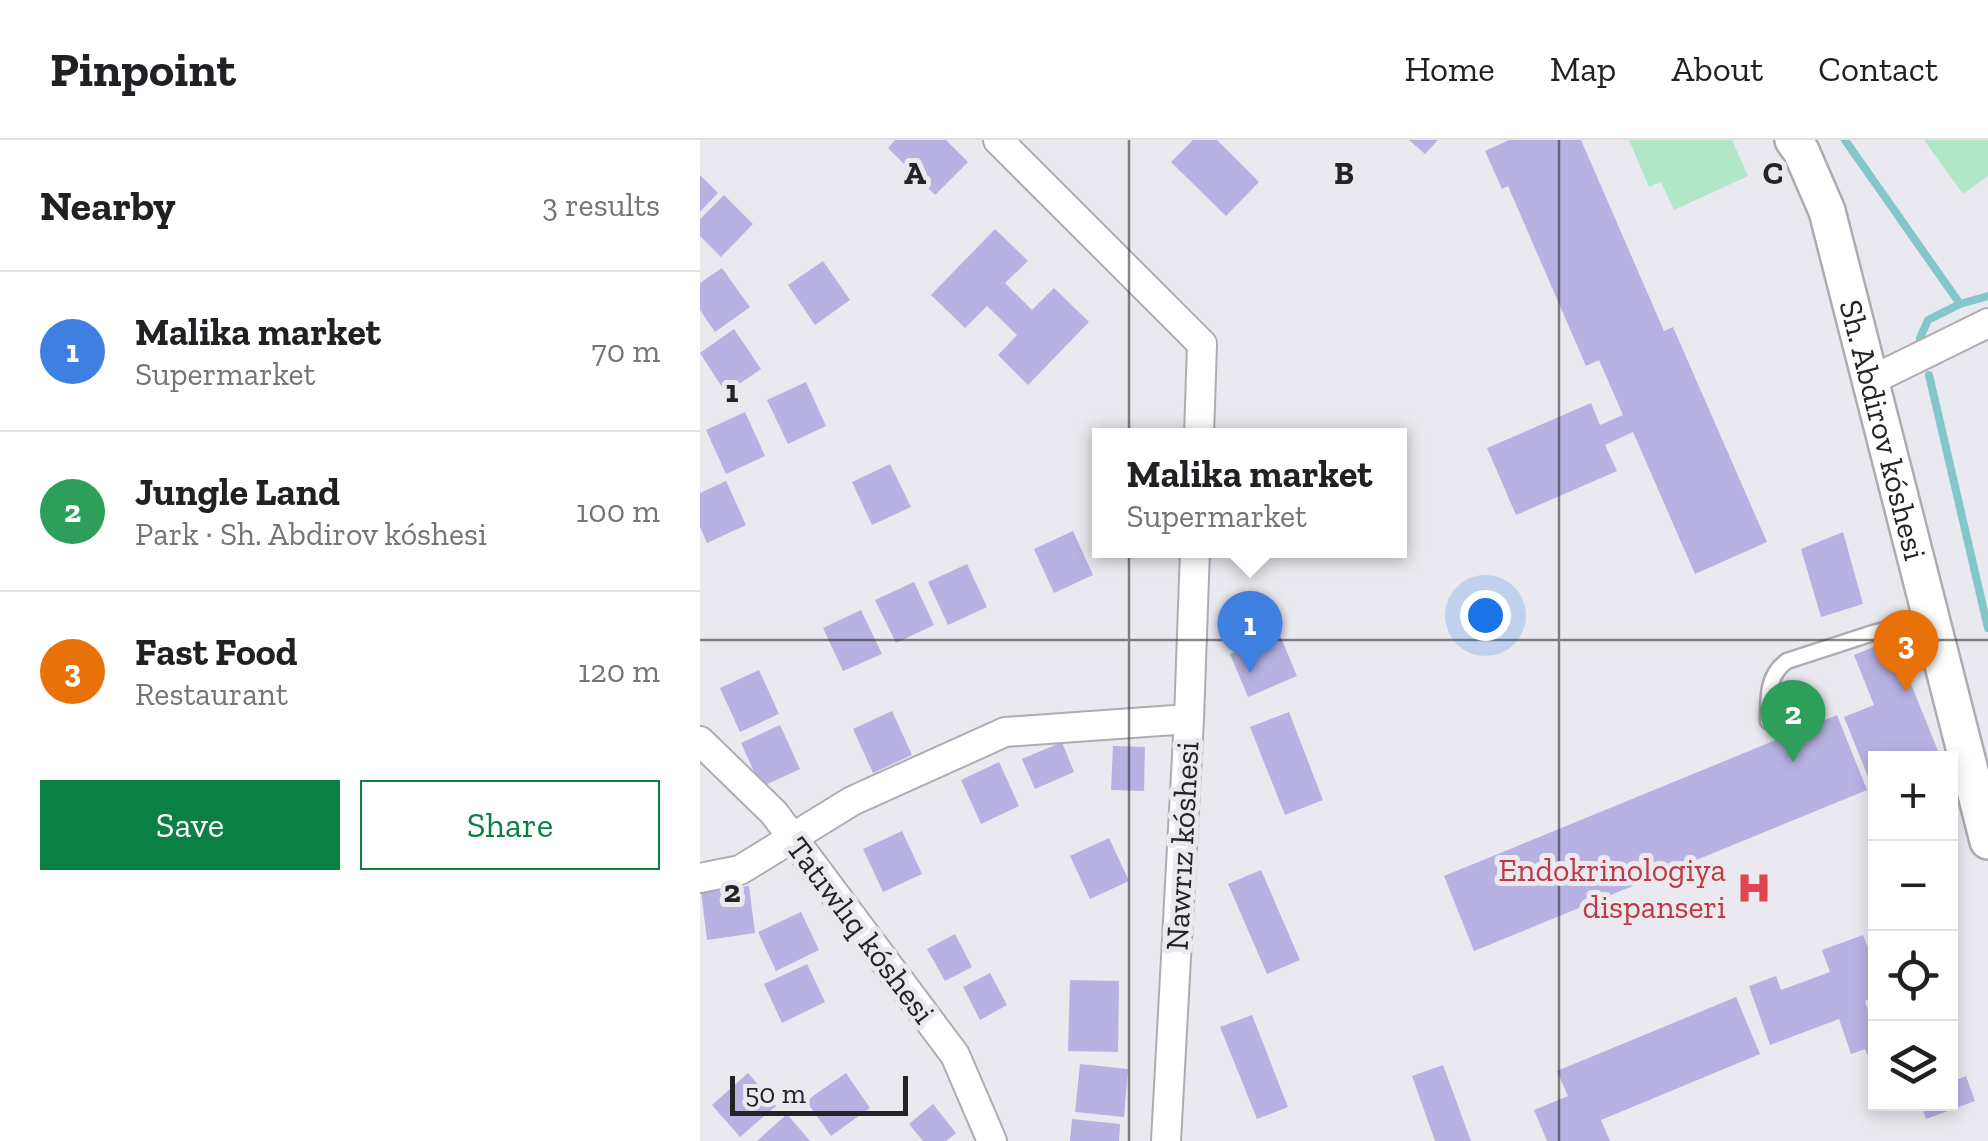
<!DOCTYPE html>
<meta charset="utf-8">
<style>
body{margin:0;font-family:"Zilla Slab",serif;background:#f2f2f2;color:#202124}
.controls{position:absolute;right:30px;bottom:30px;display:grid;overflow:hidden;border-radius:0px;box-shadow:0 5px 15px #0003}
.controls button{width:90px;height:90px;display:grid;place-items:center;padding:0;border:0;border-bottom:2px solid #e0e0e0;background:#fff;color:#202124;font:50px sans-serif}
.scale{position:absolute;left:30px;bottom:25px;width:178px;box-sizing:border-box;padding-left:10px;border:5px solid #242426;border-top:0;font-size:28px;line-height:35px;white-space:nowrap;color:#242426;-webkit-text-stroke:8px #e9e9ef;paint-order:stroke}
.you{position:absolute;left:785px;top:475px;width:35px;height:35px;margin:-25px;border:8px solid #fff;border-radius:50%;background:#1a73e8;box-shadow:0 0 0 15px #1a73e833}
.badge{display:grid;place-items:center;width:65px;height:65px;border-radius:50%;background:#0b8043;color:#fff;font-size:32px;font-weight:700}
.pin{position:absolute;translate:-50% -82px;filter:drop-shadow(0 2px 5px #0008)}
.pin::after{content:'';position:absolute;top:52px;width:35px;height:30px;background:inherit;clip-path:polygon(0 0,100% 0,50% 100%)}
.popup{position:absolute;left:392px;top:288px;width:315px;height:130px;box-sizing:border-box;display:grid;place-content:center;border-radius:0px;background:#fff;filter:drop-shadow(0 2px 8px #0005);font-size:32px;white-space:nowrap;color:#757577}
.popup b{font-size:38px;color:#202124}
.popup::after{content:'';position:absolute;left:50%;top:100%;margin-left:-20px;border:20px solid transparent;border-top-color:#fff}
.list{margin:0;padding:0;list-style:none}
h2{display:flex;justify-content:space-between;align-items:center;height:130px;margin:0;padding:0 40px;font-size:42px}
h2 small{font-size:32px;font-weight:400;color:#757577}
.list li{display:grid;grid-template-columns:65px 1fr auto;gap:30px;align-items:center;box-sizing:border-box;height:160px;padding:0 40px;border-top:2px solid #e0e0e0}
.list b{display:block;font-size:38px;white-space:nowrap}
.list p{margin:0;font-size:32px;white-space:nowrap;color:#757577}
.list em{font-size:32px;font-style:normal;color:#757577}
.actions{display:flex;gap:20px;padding:30px 40px}
.actions a{flex:1;padding:22px 0;border:2px solid #0b8043;border-radius:0px;text-align:center;font-size:35px;color:#0b8043}
.actions .main{background:#0b8043;color:#fff}
.icon{flex:none;width:55px;height:55px;fill:none;stroke:currentColor;stroke-width:2;stroke-linecap:round;stroke-linejoin:round}
.map{position:relative;flex:none;width:1288px;height:1001px;overflow:hidden}
header{display:flex;align-items:center;gap:60px;box-sizing:border-box;height:140px;padding:0 50px;background:#fff;border-bottom:2px solid #e0e0e0}
header strong{font-size:48px}
nav{display:flex;gap:55px;margin-inline-start:auto;font-size:35px}
main{display:flex}
aside{flex:1;background:#fff}
.map>svg:first-child{display:block}
.green{fill:#b2e6c9}
.lines{fill:none;stroke-linecap:round;stroke-linejoin:round}
.stream{stroke:#83c7c8;stroke-width:8}
.building{fill:#b7b2e2}
.service-casing{stroke:#adacb2;stroke-width:19}
.minor-casing{stroke:#adacb2;stroke-width:32}
.tertiary-casing{stroke:#adacb2;stroke-width:40}
.service{stroke:#fff;stroke-width:14}
.minor{stroke:#fff;stroke-width:28}
.tertiary{stroke:#fff;stroke-width:35}
.grid{fill:none;stroke:#242426;stroke-width:2.5;stroke-opacity:0.55}
.labels{text-anchor:middle;dominant-baseline:central;stroke-width:10;stroke-linejoin:round;paint-order:stroke}
.street-label{font-size:32px;fill:#242426;stroke:#e9e9ef}
.health-label{font-size:32px;fill:#be3a42;stroke:#e9e9ef;text-anchor:end}
.grid-label{font-size:32px;text-anchor:middle;font-weight:bold;fill:#242426;stroke:#e9e9ef;stroke-width:10;stroke-linejoin:round;paint-order:stroke}
</style>
<header>
<strong>Pinpoint</strong>
<nav><a>Home</a><a>Map</a><a>About</a><a>Contact</a></nav>
</header>
<main>
<aside>
<h2>Nearby<small>3 results</small></h2>
<ul class="list">
<li><span class="badge" style="background:#3f7fe0">1</span><div><b>Malika market</b><p>Supermarket</p></div><em>70 m</em></li>
<li><span class="badge" style="background:#2e9e5b">2</span><div><b>Jungle Land</b><p>Park · Sh. Abdirov kóshesi</p></div><em>100 m</em></li>
<li><span class="badge" style="background:#e8710a">3</span><div><b>Fast Food</b><p>Restaurant</p></div><em>120 m</em></li>
</ul>
<div class="actions"><a class="main">Save</a><a>Share</a></div>
</aside>
<div class="map">
<svg width="1288" height="1001" viewBox="0 0 1288 1001">
<rect width="100%" height="100%" fill="#e9e9ef"/>
<path class="green" d="M 929,0 L 1032,0 L 1048,36 L 974,70 L 961,42 L 949,47 Z
M 1224,0 L 1288,0 L 1288,36 L 1263,54 Z"/>
<g class="lines">
<path class="stream" d="M 1145,0 L 1260,164 L 1228,180 L 1220,198
M 1260,164 L 1288,156
M 1229,235 L 1288,488"/>
</g>
<path class="building" d="M 195,0 L 246,0 L 268,22 L 235,55 L 188,8 Z
M 493,0 L 517,0 L 559,42 L 526,76 L 471,22 Z
M 709,0 L 738,0 L 725,14 Z
M 809,0 L 881,0 L 964,191 L 973,187 L 1067,402 L 995,434 L 933,292 L 905,305 L 917,331 L 816,375 L 787,308 L 891,263 L 900,285 L 923,275 L 899,220 L 886,226 L 808,46 L 802,49 L 785,11 Z
M 0,35 L 18,53 L 0,72 Z
M 24,55 L 53,84 L 21,117 L 0,96 L 0,79 Z
M 295,89 L 328,121 L 305,143 L 332,170 L 354,148 L 389,182 L 328,245 L 298,215 L 317,195 L 287,166 L 265,188 L 231,155 Z
M 123,121 L 150,160 L 115,185 L 88,145 Z
M 22,128 L 50,167 L 15,192 L 0,170 L 0,143 Z
M 34,189 L 61,229 L 26,253 L 0,213 Z
M 106,242 L 126,286 L 88,304 L 67,260 Z
M 45,272 L 65,316 L 26,334 L 6,290 Z
M 190,324 L 211,367 L 172,385 L 152,342 Z
M 26,341 L 46,385 L 7,403 L 0,387 L 0,353 Z
M 373,391 L 393,435 L 354,453 L 334,409 Z
M 1143,392 L 1163,464 L 1121,477 L 1101,409 Z
M 267,424 L 287,467 L 248,485 L 228,442 Z
M 214,442 L 234,485 L 196,503 L 175,460 Z
M 161,470 L 182,514 L 143,531 L 123,488 Z
M 579,493 L 597,536 L 548,557 L 530,514 Z
M 1193,499 L 1240,616 L 1234,618 L 1176,618 L 1176,642 L 1171,644 L 1144,577 L 1174,565 L 1154,515 Z
M 59,530 L 79,574 L 40,592 L 20,548 Z
M 192,571 L 212,615 L 173,633 L 153,589 Z
M 589,572 L 623,660 L 585,675 L 550,587 Z
M 1137,575 L 1167,650 L 774,811 L 744,736 Z
M 80,585 L 100,629 L 61,647 L 41,603 Z
M 362,602 L 374,632 L 335,649 L 322,619 Z
M 413,606 L 445,607 L 444,651 L 411,650 Z
M 299,622 L 319,666 L 281,684 L 261,640 Z
M 202,691 L 222,734 L 183,752 L 163,709 Z
M 409,698 L 429,741 L 390,759 L 370,716 Z
M 561,730 L 600,820 L 567,834 L 528,744 Z
M 49,746 L 55,793 L 7,800 L 1,752 Z
M 101,772 L 119,810 L 76,831 L 58,792 Z
M 255,794 L 272,827 L 245,841 L 227,809 Z
M 1163,795 L 1176,829 L 1176,856 L 1165,861 L 1171,879 L 1176,877 L 1176,934 L 1165,909 L 1151,914 L 1139,879 L 1070,905 L 1049,846 L 1076,836 L 1081,850 L 1130,832 L 1122,810 Z
M 107,824 L 125,862 L 82,883 L 64,844 Z
M 290,833 L 307,865 L 280,880 L 263,847 Z
M 370,840 L 419,841 L 418,912 L 368,911 Z
M 1036,857 L 1060,914 L 901,980 L 910,1001 L 847,1001 L 834,970 L 868,956 L 857,931 Z
M 552,875 L 588,967 L 557,979 L 520,887 Z
M 380,924 L 428,929 L 424,977 L 375,972 Z
M 743,925 L 771,1001 L 735,1001 L 712,936 Z
M 1251,932 L 1254,941 L 1266,936 L 1275,961 L 1226,979 L 1221,964 L 1250,964 Z
M 48,933 L 76,966 L 40,997 L 12,965 Z
M 146,933 L 170,968 L 131,996 L 106,961 Z
M 233,964 L 256,993 L 246,1001 L 223,1001 L 209,984 Z
M 87,974 L 110,1001 L 57,1001 Z
M 372,979 L 420,984 L 419,1001 L 370,1001 Z"/>
<g class="lines">
<g class="service-casing">
<path id="service" d="M 1068,581 C 1068,557 1067,535 1087,521 L 1173,493 L 1231,478"/>
</g>
<g class="minor-casing">
<path id="minor" d="M 298,0 L 502,204 L 499,296
M 1170,241 L 1288,183
M 0,601 L 74,673 L 255,915 L 292,1001
M 0,738 L 40,730 L 152,661 L 305,592 L 489,579
M 466,1001 L 489,579 L 495,410"/>
</g>
<g class="tertiary-casing">
<g id="tertiary">
<path id="s1" d="M 1093,0 L 1101,11 L 1127,71 L 1288,701"/>
</g>
</g>
<use href="#service" class="service"/>
<use href="#minor" class="minor"/>
<use href="#tertiary" class="tertiary"/>
</g>
<path class="grid" d="M 429,0 L 429,1001M 859,0 L 859,1001M 0,500 L 1288,500"/>
<defs>
<g id="hospital-bare" transform="scale(2.7)"><path d="M-5-5h3v3.5h4V-5h3V5h-3V1.5h-4V5h-3Z" fill="#e0444e" stroke="#e9e9ef" stroke-width="2.5" paint-order="stroke"/></g>
</defs>
<g fill-rule="evenodd">
<use href="#hospital-bare" x="1054" y="748"/>
</g>
<g class="labels">
<g class="street-label">
<text stroke="none"><textPath href="#s1" startOffset="305">Sh. Abdirov kóshesi</textPath></text>
<text transform="translate(482 706) rotate(-87)">Nawrız kóshesi</text>
<text transform="translate(161 790) rotate(53)">Tatıwlıq kóshesi</text>
</g>
<g class="health-label">
<text x="1026" y="730">Endokrinologiya<tspan x="1026" dy="37">dispanseri</tspan></text>
</g>
</g>
<g class="grid-label">
<text x="215" y="44">A</text>
<text x="644" y="44">B</text>
<text x="1073" y="44">C</text>
<text x="32" y="262">1</text>
<text x="32" y="762">2</text>
</g>
</svg>
<div class="controls">
<button>+</button>
<button>−</button>
<button><svg class="icon" aria-label="locate" viewBox="0 0 24 24"><circle cx="12" cy="12" r="6"/><path d="M12 2v4M12 18v4M2 12h4M18 12h4"/></svg></button>
<button><svg class="icon" aria-label="layers" viewBox="0 0 24 24"><path d="M12 4l9 5-9 5-9-5zM3 14l9 5 9-5"/></svg></button>
</div>
<div class="scale">50 m</div>
<div class="you"></div>
<div class="pin badge" style="left:550px;top:533px;background:#3f7fe0">1</div>
<div class="popup"><b>Malika market</b>Supermarket</div>
<div class="pin badge" style="left:1093px;top:622px;background:#2e9e5b">2</div>
<div class="pin badge" style="left:1206px;top:552px;background:#e8710a">3</div>
</div>
</main>
